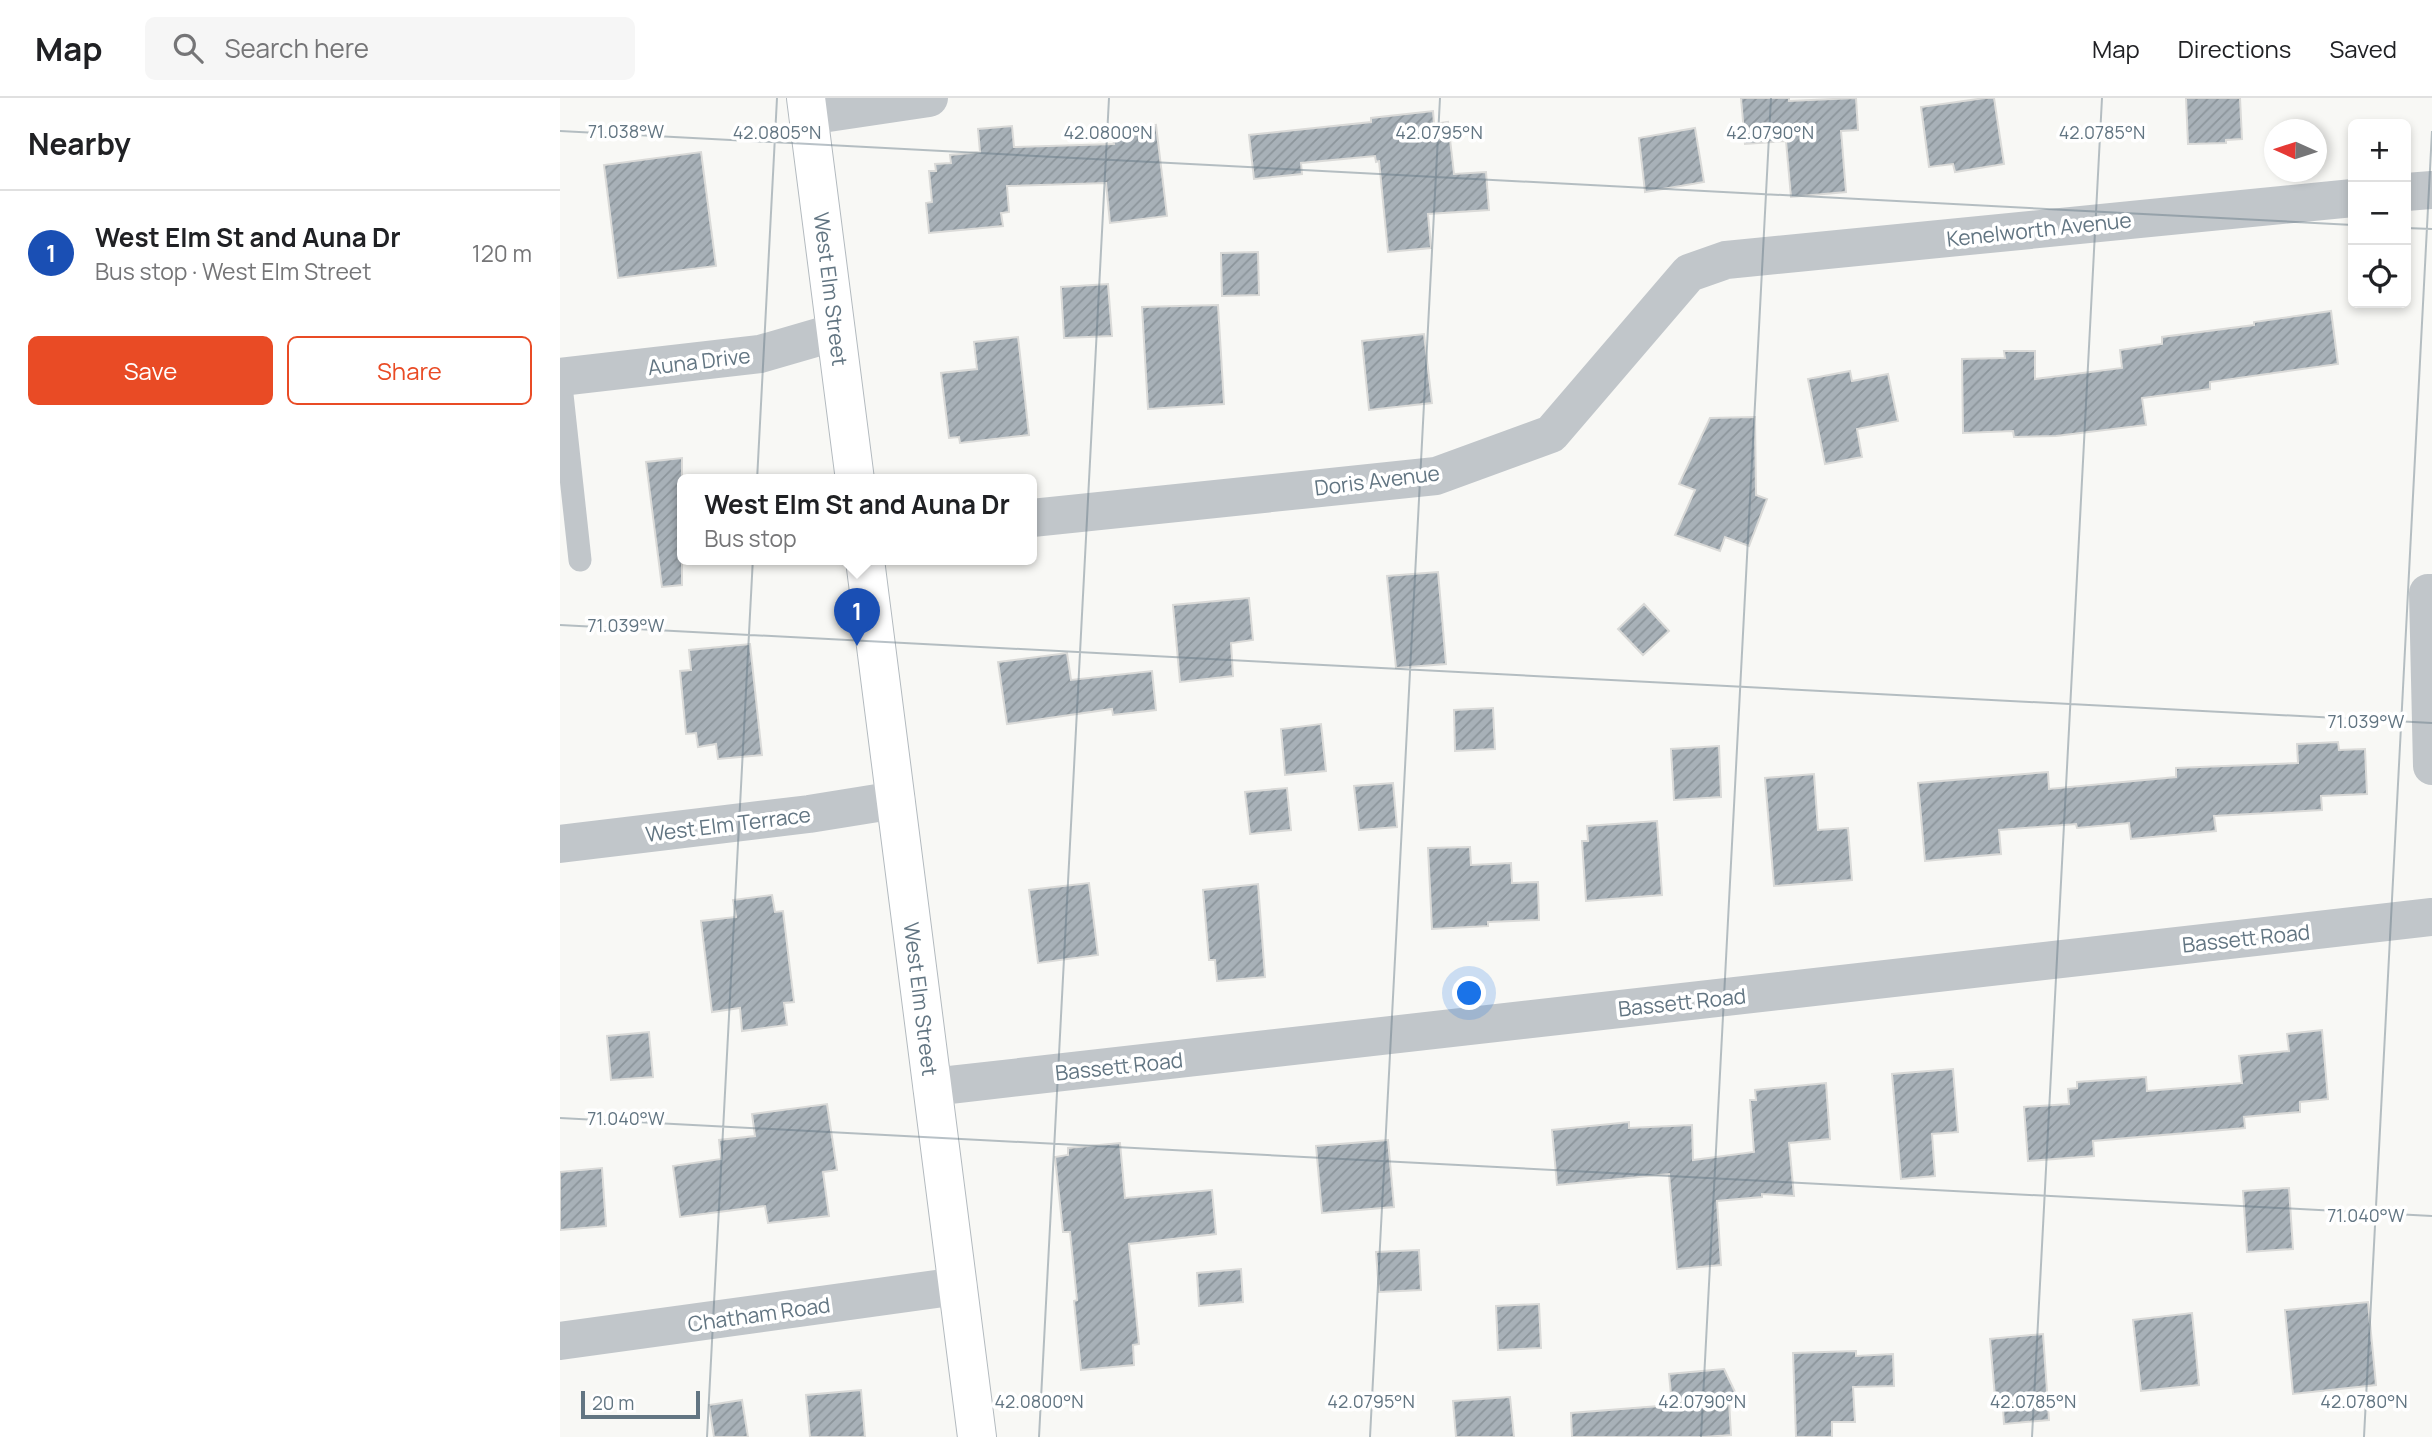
<!DOCTYPE html>
<meta charset="utf-8">
<style>
body{margin:0;font-family:Manrope,sans-serif;background:#f6f6f6;color:#202124}
.controls{position:absolute;right:21px;top:21px;display:grid;overflow:hidden;border-radius:10px;box-shadow:0 4px 10px #0003}
.controls button{width:63px;height:63px;display:grid;place-items:center;padding:0;border:0;border-bottom:2px solid #e0e0e0;background:#fff;color:#202124;font:35px sans-serif}
.compass{position:absolute;left:1704px;top:21px;width:63px;height:63px;border-radius:50%;background:#fff;box-shadow:0 4px 10px #0003;rotate:273deg}
.scale{position:absolute;left:21px;bottom:18px;width:119px;box-sizing:border-box;padding-left:7px;border:4px solid #627582;border-top:0;font-size:19px;line-height:24px;white-space:nowrap;color:#627582;-webkit-text-stroke:5px #fff;paint-order:stroke}
.you{position:absolute;left:910px;top:896px;width:24px;height:24px;margin:-18px;border:5px solid #fff;border-radius:50%;background:#1a73e8;box-shadow:0 0 0 10px #1a73e833}
.badge{display:grid;place-items:center;width:46px;height:46px;border-radius:50%;background:#e94b25;color:#fff;font-size:23px;font-weight:700}
.pin{position:absolute;translate:-50% -58px;filter:drop-shadow(0 2px 4px #0008)}
.pin::after{content:'';position:absolute;top:37px;width:24px;height:21px;background:inherit;clip-path:polygon(0 0,100% 0,50% 100%)}
.popup{position:absolute;left:117px;top:376px;width:360px;height:91px;box-sizing:border-box;display:grid;place-content:center;border-radius:10px;background:#fff;filter:drop-shadow(0 2px 5px #0005);font-size:23px;white-space:nowrap;color:#757577}
.popup b{font-size:26px;color:#202124}
.popup::after{content:'';position:absolute;left:50%;top:100%;margin-left:-14px;border:14px solid transparent;border-top-color:#fff}
.list{margin:0;padding:0;list-style:none}
h2{display:flex;justify-content:space-between;align-items:center;height:91px;margin:0;padding:0 28px;font-size:30px}
h2 small{font-size:23px;font-weight:400;color:#757577}
.list li{display:grid;grid-template-columns:46px 1fr auto;gap:21px;align-items:center;box-sizing:border-box;height:126px;padding:0 28px;border-top:2px solid #e0e0e0}
.list b{display:block;font-size:26px;white-space:nowrap}
.list p{margin:0;font-size:23px;white-space:nowrap;color:#757577}
.list em{font-size:23px;font-style:normal;color:#757577}
.actions{display:flex;gap:14px;padding:21px 28px}
.actions a{flex:1;padding:16px 0;border:2px solid #e94b25;border-radius:10px;text-align:center;font-size:24px;color:#e94b25}
.actions .main{background:#e94b25;color:#fff}
.icon{flex:none;width:38px;height:38px;fill:none;stroke:currentColor;stroke-width:2;stroke-linecap:round;stroke-linejoin:round}
.map{position:relative;flex:none;width:1872px;height:1339px;overflow:hidden}
header{display:flex;align-items:center;gap:42px;box-sizing:border-box;height:98px;padding:0 35px;background:#fff;border-bottom:2px solid #e0e0e0}
header strong{font-size:33px}
nav{display:flex;gap:38px;margin-inline-start:auto;font-size:24px}
.search{width:490px;height:63px;background:#f6f6f6;display:flex;align-items:center;gap:18px;box-sizing:border-box;padding:0 24px;border-radius:10px;color:#757577;font-size:26px}
main{display:flex}
aside{flex:1;background:#fff}
.map>svg:first-child{display:block}
.building{fill:url(#building-hatch);stroke:#dadad8;stroke-width:2}
.lines{fill:none;stroke-linecap:round;stroke-linejoin:round}
.secondary-casing{stroke:#b3babf;stroke-width:40}
.lane{stroke:#c1c6ca;stroke-width:23}
.street{stroke:#c1c6ca;stroke-width:38}
.secondary{stroke:#fff;stroke-width:38}
.ticks{fill:none;stroke:#627582;stroke-width:2;stroke-opacity:0.45}
.labels{text-anchor:middle;dominant-baseline:central;stroke-width:7;stroke-linejoin:round;paint-order:stroke}
.street-label{font-size:21px;fill:#627582;stroke:#fff}
.ticks-label{font-size:18px;text-anchor:middle;fill:#627582;stroke:#fff;stroke-width:7;stroke-linejoin:round;paint-order:stroke}
</style>
<header>
<strong>Map</strong>
<div class="search"><svg class="icon" aria-label="search" viewBox="0 0 24 24"><circle cx="10" cy="10" r="6"/><path d="M15 15l6 6"/></svg>Search here</div>
<nav><a>Map</a><a>Directions</a><a>Saved</a></nav>
</header>
<main>
<aside>
<h2>Nearby<small></small></h2>
<ul class="list">
<li><span class="badge" style="background:#1a4fb4">1</span><div><b>West Elm St and Auna Dr</b><p>Bus stop · West Elm Street</p></div><em>120 m</em></li>
</ul>
<div class="actions"><a class="main">Save</a><a>Share</a></div>
</aside>
<div class="map">
<svg width="1872" height="1339" viewBox="0 0 1872 1339">
<defs>
<pattern id="building-hatch" width="6" height="6" patternUnits="userSpaceOnUse" patternTransform="scale(1.75)"><rect width="6" height="6" fill="#a8b1b8"/><path d="M-1 1l2-2M0 6l6-6M5 7l2-2" fill="none" stroke="#8c959b"/></pattern>
</defs>
<rect width="100%" height="100%" fill="#f8f8f5"/>
<path class="building" d="M 1181,0 L 1229,0 L 1229,3 L 1296,0 L 1298,32 L 1281,33 L 1286,94 L 1231,99 L 1226,43 L 1185,46 Z
M 1425,0 L 1434,0 L 1444,66 L 1395,74 L 1393,66 L 1369,69 L 1361,9 Z
M 1626,0 L 1680,0 L 1682,41 L 1666,42 L 1666,45 L 1628,46 Z
M 873,13 L 874,26 L 888,24 L 894,76 L 926,74 L 929,112 L 868,116 L 871,150 L 828,154 L 819,63 L 816,64 L 815,58 L 741,65 L 742,76 L 694,81 L 689,37 L 811,24 L 811,20 Z
M 596,27 L 607,118 L 550,125 L 546,85 L 447,88 L 449,114 L 441,115 L 443,128 L 369,135 L 366,105 L 372,104 L 369,73 L 376,73 L 375,66 L 391,65 L 390,57 L 420,54 L 418,31 L 452,28 L 454,49 L 554,46 L 552,33 Z
M 1135,30 L 1144,84 L 1085,94 L 1079,40 Z
M 141,54 L 156,168 L 58,180 L 44,67 Z
M 698,154 L 699,197 L 662,198 L 661,155 Z
M 548,186 L 552,238 L 504,240 L 501,189 Z
M 658,207 L 664,306 L 588,311 L 582,209 Z
M 1771,213 L 1778,266 L 1650,284 L 1650,291 L 1582,300 L 1586,327 L 1496,338 L 1454,339 L 1453,333 L 1403,335 L 1402,261 L 1445,260 L 1444,253 L 1475,253 L 1475,281 L 1562,270 L 1560,252 L 1602,246 L 1602,239 L 1694,227 L 1694,224 Z
M 864,236 L 872,305 L 809,312 L 802,243 Z
M 458,239 L 469,337 L 400,345 L 399,339 L 389,340 L 381,275 L 417,271 L 414,244 Z
M 1290,273 L 1292,283 L 1328,276 L 1338,323 L 1297,331 L 1302,359 L 1265,366 L 1248,281 Z
M 1195,319 L 1196,397 L 1207,401 L 1189,448 L 1165,439 L 1160,453 L 1115,437 L 1135,392 L 1119,386 L 1150,320 Z
M 122,360 L 122,487 L 102,489 L 86,364 Z
M 878,474 L 886,566 L 836,570 L 827,478 Z
M 689,500 L 693,542 L 671,545 L 673,578 L 620,584 L 613,507 Z
M 1084,506 L 1109,533 L 1083,557 L 1058,531 Z
M 190,546 L 202,657 L 158,661 L 156,646 L 138,649 L 136,635 L 126,636 L 120,573 L 131,572 L 129,552 Z
M 507,555 L 511,582 L 592,573 L 596,612 L 553,617 L 552,611 L 447,626 L 438,564 Z
M 933,610 L 935,651 L 895,653 L 894,612 Z
M 761,626 L 766,673 L 725,677 L 721,631 Z
M 1778,644 L 1779,652 L 1805,651 L 1807,696 L 1761,698 L 1762,712 L 1654,718 L 1656,733 L 1571,741 L 1569,725 L 1517,730 L 1516,726 L 1439,732 L 1441,756 L 1365,763 L 1358,685 L 1488,674 L 1489,691 L 1616,679 L 1616,670 L 1738,665 L 1737,646 Z
M 1159,648 L 1161,699 L 1114,702 L 1111,651 Z
M 1254,676 L 1258,732 L 1288,730 L 1292,782 L 1214,788 L 1205,680 Z
M 833,685 L 837,729 L 799,732 L 794,688 Z
M 727,690 L 731,732 L 690,736 L 685,694 Z
M 1097,723 L 1102,797 L 1026,803 L 1022,743 L 1028,743 L 1027,728 Z
M 910,749 L 911,767 L 951,765 L 952,785 L 978,784 L 979,822 L 928,824 L 928,828 L 872,831 L 868,750 Z
M 529,785 L 538,857 L 478,865 L 469,792 Z
M 698,786 L 705,879 L 657,883 L 655,862 L 649,862 L 643,792 Z
M 212,797 L 215,814 L 223,813 L 234,904 L 224,905 L 227,927 L 182,933 L 180,910 L 152,914 L 141,823 L 176,819 L 173,802 Z
M 1762,932 L 1768,1001 L 1740,1004 L 1740,1014 L 1684,1019 L 1685,1030 L 1533,1043 L 1534,1058 L 1468,1063 L 1464,1009 L 1509,1006 L 1508,991 L 1517,990 L 1517,984 L 1586,979 L 1587,993 L 1682,985 L 1679,958 L 1729,953 L 1727,936 Z
M 89,934 L 93,979 L 51,982 L 47,938 Z
M 1393,971 L 1398,1034 L 1372,1036 L 1375,1078 L 1341,1081 L 1332,976 Z
M 1266,985 L 1270,1041 L 1229,1045 L 1234,1098 L 1202,1096 L 1202,1099 L 1157,1103 L 1161,1167 L 1117,1171 L 1109,1076 L 997,1087 L 992,1032 L 1069,1024 L 1069,1030 L 1132,1027 L 1133,1062 L 1194,1054 L 1190,1002 L 1196,1002 L 1195,992 Z
M 267,1006 L 277,1072 L 263,1074 L 269,1118 L 208,1125 L 205,1108 L 120,1119 L 113,1068 L 161,1061 L 159,1042 L 195,1038 L 192,1016 Z
M 828,1042 L 834,1109 L 762,1115 L 756,1048 Z
M 560,1045 L 565,1100 L 652,1092 L 656,1136 L 569,1146 L 579,1246 L 573,1247 L 574,1267 L 521,1272 L 514,1203 L 517,1202 L 510,1134 L 503,1134 L 495,1059 L 508,1057 L 508,1050 Z
M 42,1070 L 46,1128 L 0,1132 L 0,1074 Z
M 1729,1090 L 1733,1151 L 1687,1154 L 1683,1093 Z
M 859,1152 L 861,1192 L 819,1194 L 816,1154 Z
M 681,1171 L 683,1204 L 639,1208 L 637,1175 Z
M 1808,1204 L 1816,1287 L 1733,1296 L 1725,1212 Z
M 979,1206 L 981,1250 L 938,1252 L 936,1208 Z
M 1632,1215 L 1639,1287 L 1581,1293 L 1573,1222 Z
M 1483,1236 L 1489,1322 L 1444,1326 L 1443,1311 L 1436,1311 L 1430,1241 Z
M 1296,1253 L 1296,1258 L 1333,1256 L 1334,1288 L 1293,1289 L 1295,1324 L 1272,1324 L 1272,1339 L 1236,1339 L 1233,1255 Z
M 1164,1271 L 1175,1294 L 1169,1303 L 1171,1337 L 1144,1339 L 1012,1339 L 1011,1315 L 1112,1307 L 1109,1276 Z
M 301,1292 L 305,1339 L 250,1339 L 246,1297 Z
M 950,1299 L 954,1339 L 896,1339 L 893,1303 Z
M 182,1302 L 188,1339 L 154,1339 L 149,1307 Z"/>
<g class="lines">
<g class="secondary-casing">
<path id="secondary" d="M 246,0 L 295,382
M 305,462 L 417,1339"/>
</g>
<path class="lane" d="M 0,278 L 20,462"/>
<path class="street" d="M 248,18 L 369,0
M 1846,94 L 1872,92
M 0,279 L 200,256 L 276,234
M 472,420 L 876,378 L 991,336 L 1129,175 L 1166,162 L 1793,100
M 1872,495 L 1868,495 L 1872,668
M 0,746 L 249,716 L 336,702
M 372,989 L 1872,819
M 0,1243 L 398,1188"/>
<use href="#secondary" class="secondary"/>
</g>
<path class="ticks" d="M 0,33 L 1793,127M 1846,130 L 1872,131M 0,527 L 1872,625M 0,1020 L 1872,1118M 147,1339 L 217,0M 479,1339 L 549,0M 810,1339 L 880,0M 1141,1339 L 1211,0M 1472,1339 L 1542,0M 1804,1339 L 1872,33"/>
<g class="labels">
<g class="street-label">
<text transform="translate(1479 131) rotate(-6)">Kenelworth Avenue</text>
<text transform="translate(271 191) rotate(83)">West Elm Street</text>
<text transform="translate(139 263) rotate(-7)">Auna Drive</text>
<text transform="translate(817 382) rotate(-7)">Doris Avenue</text>
<text transform="translate(168 726) rotate(-7)">West Elm Terrace</text>
<text transform="translate(1686 840) rotate(-6)">Bassett Road</text>
<text transform="translate(361 901) rotate(83)">West Elm Street</text>
<text transform="translate(1122 904) rotate(-6)">Bassett Road</text>
<text transform="translate(559 968) rotate(-6)">Bassett Road</text>
<text transform="translate(199 1216) rotate(-8)">Chatham Road</text>
</g>
</g>
<g class="ticks-label">
<text x="66" y="40">71.038°W</text>
<text x="217" y="41">42.0805°N</text>
<text x="548" y="41">42.0800°N</text>
<text x="879" y="41">42.0795°N</text>
<text x="1210" y="41">42.0790°N</text>
<text x="1542" y="41">42.0785°N</text>
<text x="66" y="534">71.039°W</text>
<text x="1806" y="630">71.039°W</text>
<text x="66" y="1027">71.040°W</text>
<text x="1806" y="1124">71.040°W</text>
<text x="479" y="1310">42.0800°N</text>
<text x="811" y="1310">42.0795°N</text>
<text x="1142" y="1310">42.0790°N</text>
<text x="1473" y="1310">42.0785°N</text>
<text x="1804" y="1310">42.0780°N</text>
</g>
</svg>
<div class="controls">
<button>+</button>
<button>−</button>
<button><svg class="icon" aria-label="locate" viewBox="0 0 24 24"><circle cx="12" cy="12" r="6"/><path d="M12 2v4M12 18v4M2 12h4M18 12h4"/></svg></button>
</div>
<svg class="compass" viewBox="-18 -18 36 36"><path d="M0-13l5 13h-10z" fill="#e53935"/><path d="M0 13l5-13h-10z" fill="#757577"/></svg>
<div class="scale">20 m</div>
<div class="you"></div>
<div class="pin badge" style="left:297px;top:548px;background:#1a4fb4">1</div>
<div class="popup"><b>West Elm St and Auna Dr</b>Bus stop</div>
</div>
</main>
